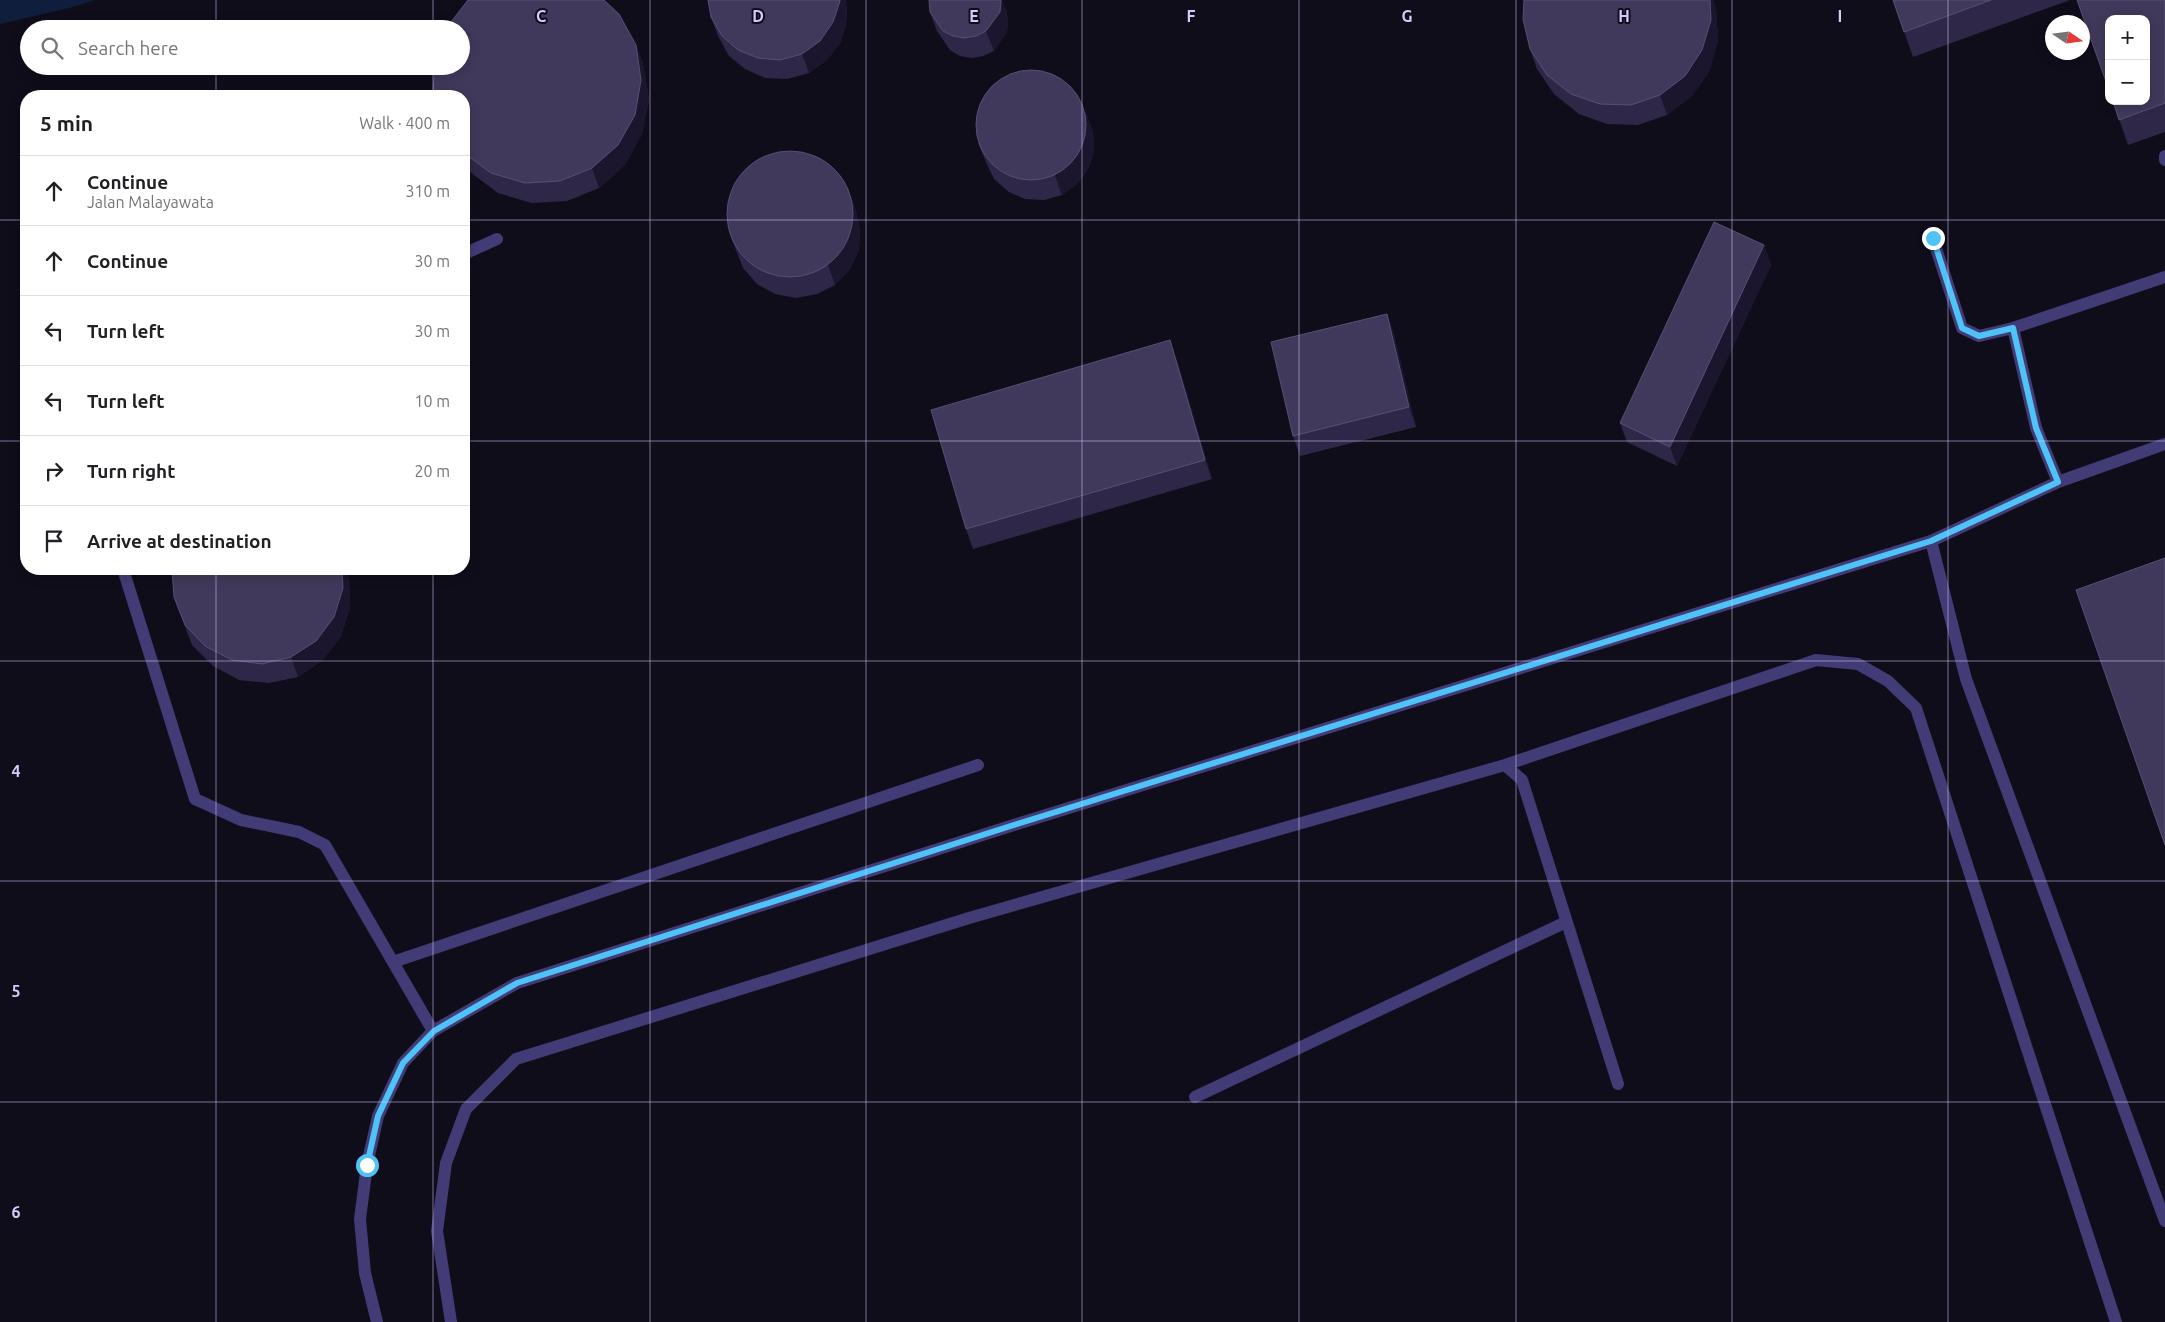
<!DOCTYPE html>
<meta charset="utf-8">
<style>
body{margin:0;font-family:Ubuntu,sans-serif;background:#f2f2f2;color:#202124}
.controls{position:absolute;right:15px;top:15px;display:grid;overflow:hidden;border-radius:10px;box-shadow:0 2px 12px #0003}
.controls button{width:45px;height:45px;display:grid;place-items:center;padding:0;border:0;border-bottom:1px solid #e0e0e0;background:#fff;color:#202124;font:25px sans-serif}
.compass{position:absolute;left:2045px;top:15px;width:45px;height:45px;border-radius:50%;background:#fff;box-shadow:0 2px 12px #0003;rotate:103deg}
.stop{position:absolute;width:15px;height:15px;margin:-11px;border:4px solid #4fc3f7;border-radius:50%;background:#fff}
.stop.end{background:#4fc3f7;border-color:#fff;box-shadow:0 1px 5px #0008}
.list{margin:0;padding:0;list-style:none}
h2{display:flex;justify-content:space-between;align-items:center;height:65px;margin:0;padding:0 20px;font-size:21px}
h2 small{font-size:16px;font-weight:400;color:#757577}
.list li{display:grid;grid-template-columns:32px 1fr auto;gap:15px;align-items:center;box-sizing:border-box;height:70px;padding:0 20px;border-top:1px solid #e0e0e0}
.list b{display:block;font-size:19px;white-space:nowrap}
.list p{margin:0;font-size:16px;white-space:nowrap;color:#757577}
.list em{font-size:16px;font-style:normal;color:#757577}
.icon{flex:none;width:28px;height:28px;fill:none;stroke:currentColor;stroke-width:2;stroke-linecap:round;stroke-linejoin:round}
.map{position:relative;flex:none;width:2165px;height:1322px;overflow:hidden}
.search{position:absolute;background:#fff;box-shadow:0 2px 12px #0003;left:20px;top:20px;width:450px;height:55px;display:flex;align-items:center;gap:12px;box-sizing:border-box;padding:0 18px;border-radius:28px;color:#757577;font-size:19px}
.panel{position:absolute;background:#fff;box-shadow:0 2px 12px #0003;left:20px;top:90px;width:450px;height:485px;border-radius:20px}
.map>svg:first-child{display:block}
.water{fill:#0f1e3c}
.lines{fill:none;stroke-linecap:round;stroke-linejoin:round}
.service{stroke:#423c76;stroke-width:12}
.minor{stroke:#423c76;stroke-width:12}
.wall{fill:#2f2747}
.shaded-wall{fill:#1b152e}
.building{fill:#41395b;stroke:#585074}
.route{stroke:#4fc3f7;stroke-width:6}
.grid{fill:none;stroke:#d4cbfa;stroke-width:1;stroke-opacity:0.55}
.grid-label{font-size:16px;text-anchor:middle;font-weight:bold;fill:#d4cbfa;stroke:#100d1b;stroke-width:4;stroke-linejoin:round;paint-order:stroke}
</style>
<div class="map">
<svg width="2165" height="1322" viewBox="0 0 2165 1322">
<rect width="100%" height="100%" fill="#100d1b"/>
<path class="water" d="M 0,0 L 95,0 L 69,8 L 0,24 Z"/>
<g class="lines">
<path class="service" d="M 2165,156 L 2165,160
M 1933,239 L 1962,328 L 1979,336 L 2013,328
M 464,254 L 497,239
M 2165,444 L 2058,482 L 1931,541 L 1966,679 L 2165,1221
M 2058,482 L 2036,428 L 2013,328 L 2165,277
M 123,569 L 195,799 L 241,820 L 299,832 L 325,845 L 433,1031
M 1505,765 L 1816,660 L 1858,664 L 1888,681 L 1916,708 L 2116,1322
M 393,962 L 978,765
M 1195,1097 L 1566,922
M 451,1322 L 437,1231 L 446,1163 L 466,1109 L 516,1059 L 969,918 L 1505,765 L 1522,780 L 1618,1084"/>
<path class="minor" d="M 377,1322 L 365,1273 L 360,1219 L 367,1165 L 378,1116 L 403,1063 L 433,1031 L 517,983 L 1017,824 L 1931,541"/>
</g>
<path class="wall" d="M 708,0 L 846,0 L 847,20 L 841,42 L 827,60 L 809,73 L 787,79 L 765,78 L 745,69 L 729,56 L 718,36 L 711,17 Z
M 1524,0 L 1713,0 L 1716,9 L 1718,40 L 1710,70 L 1692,96 L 1667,115 L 1638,125 L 1607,124 L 1579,114 L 1554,94 L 1537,69 L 1530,49 Z
M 1893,0 L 2070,0 L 1913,57 Z
M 2165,0 L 2165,132 L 2128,145 L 2113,101 Z
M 1006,9 L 1008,20 L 1007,32 L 994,51 L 983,56 L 972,58 L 960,56 L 950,50 L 937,31 L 930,12 Z
M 636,45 L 643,64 L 649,99 L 642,134 L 625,165 L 599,188 L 567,201 L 532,203 L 498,193 L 470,172 L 464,163 L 464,96 Z
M 1086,113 L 1093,132 L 1094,151 L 1088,169 L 1077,184 L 1062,195 L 1044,200 L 1025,199 L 1009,192 L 994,179 L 986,162 L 978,143 Z
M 848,189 L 855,208 L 860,229 L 859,250 L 850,269 L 835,285 L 817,294 L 796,298 L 775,294 L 757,284 L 743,268 L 728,229 Z
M 1764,245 L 1771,265 L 1677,466 L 1627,442 L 1620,423 Z
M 1387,314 L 1394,334 L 1416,427 L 1300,456 L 1293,436 Z
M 1170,340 L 1177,360 L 1212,479 L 973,549 L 966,529 Z
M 349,578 L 350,607 L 341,636 L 323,660 L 298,677 L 269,683 L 239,680 L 213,666 L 192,645 L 174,597 Z"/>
<path class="shaded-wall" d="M 840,0 L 846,0 L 847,20 L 841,42 L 827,60 L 809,73 L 802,54 Z
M 1001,0 L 1002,0 L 1006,9 L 1008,20 L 1007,32 L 994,51 L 986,31 Z
M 1710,0 L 1713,0 L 1716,9 L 1718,40 L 1710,70 L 1692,96 L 1667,115 L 1660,95 Z
M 636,45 L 643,64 L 649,99 L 642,134 L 625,165 L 599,188 L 592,168 Z
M 1086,113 L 1093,132 L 1094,151 L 1088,169 L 1077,184 L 1062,195 L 1055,176 Z
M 848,189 L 855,208 L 860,229 L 859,250 L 850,269 L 835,285 L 828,265 Z
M 1764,245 L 1771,265 L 1677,466 L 1670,447 Z
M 1387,314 L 1394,334 L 1416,427 L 1409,407 Z
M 1170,340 L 1177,360 L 1212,479 L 1205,460 Z
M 342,569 L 345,569 L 349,578 L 350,607 L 341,636 L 323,660 L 298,677 L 291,657 Z"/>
<path class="building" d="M 468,0 L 604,0 L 619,14 L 636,45 L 641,80 L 635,115 L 618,145 L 592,168 L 560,181 L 525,183 L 491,173 L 464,153 L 464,96 L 435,96 L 433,92 L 435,66 L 461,66 L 461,29 L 446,29 L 447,27 Z
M 708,0 L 840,0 L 840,1 L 833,22 L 820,41 L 802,54 L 780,60 L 758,58 L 738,50 L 722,36 L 711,17 Z
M 929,0 L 1001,0 L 1001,1 L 1000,12 L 986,31 L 976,36 L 964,38 L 953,36 L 943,31 L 930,12 Z
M 1524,0 L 1710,0 L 1711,20 L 1702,50 L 1685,76 L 1660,95 L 1631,105 L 1600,104 L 1571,94 L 1547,75 L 1530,49 L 1523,19 Z
M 1893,0 L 1991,0 L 1904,32 Z
M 2077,0 L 2165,0 L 2165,103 L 2119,120 L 2113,101 L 2146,101 L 2146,19 L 2109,19 L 2109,90 Z
M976 125a55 55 0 1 1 110 0a55 55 0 1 1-110 0Z
M727 214a63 63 0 1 1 126 0a63 63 0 1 1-126 0Z
M 1714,222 L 1764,245 L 1670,447 L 1620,423 Z
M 1387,314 L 1409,407 L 1293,436 L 1271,342 Z
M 1170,340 L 1205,460 L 966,529 L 931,410 Z
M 2165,558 L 2165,845 L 2076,590 Z
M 172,569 L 342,569 L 343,588 L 334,617 L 316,641 L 291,657 L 262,664 L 232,660 L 205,646 L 185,625 L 174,597 Z"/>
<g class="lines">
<path class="route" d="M 367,1165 L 378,1116 L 403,1063 L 434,1031 L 517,983 L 1017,824 L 1931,541 L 2058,482 L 2036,428 L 2013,328 L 1979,336 L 1962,328 L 1933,238"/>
</g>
<path class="grid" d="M 216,0 L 216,29M 433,0 L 433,29M 650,0 L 650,1322M 866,0 L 866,1322M 1082,0 L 1082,1322M 1299,0 L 1299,1322M 1516,0 L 1516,1322M 1732,0 L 1732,1322M 1948,0 L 1948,1322M 216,66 L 216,96M 433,66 L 433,96M 0,220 L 26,220M 464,220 L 2165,220M 0,441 L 26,441M 464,441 L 2165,441M 216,569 L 216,1322M 433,569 L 433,1322M 0,661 L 2165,661M 0,881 L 2165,881M 0,1102 L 2165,1102"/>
<g class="grid-label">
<text x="541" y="22">C</text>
<text x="758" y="22">D</text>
<text x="974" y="22">E</text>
<text x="1191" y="22">F</text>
<text x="1407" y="22">G</text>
<text x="1624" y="22">H</text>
<text x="1840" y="22">I</text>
<text x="16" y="777">4</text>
<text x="16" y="997">5</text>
<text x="16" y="1218">6</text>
</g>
</svg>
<div class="controls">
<button>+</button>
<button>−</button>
</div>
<svg class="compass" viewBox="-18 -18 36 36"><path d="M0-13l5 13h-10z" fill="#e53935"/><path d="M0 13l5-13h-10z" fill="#757577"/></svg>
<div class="stop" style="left:367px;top:1165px"></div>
<div class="stop end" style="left:1933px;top:238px"></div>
<div class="search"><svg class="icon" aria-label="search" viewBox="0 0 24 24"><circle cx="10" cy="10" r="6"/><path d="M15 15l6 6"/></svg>Search here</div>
<section class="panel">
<h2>5 min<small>Walk · 400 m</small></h2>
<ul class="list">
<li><svg class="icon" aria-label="ahead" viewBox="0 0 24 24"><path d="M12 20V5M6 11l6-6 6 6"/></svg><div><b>Continue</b><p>Jalan Malayawata</p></div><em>310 m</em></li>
<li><svg class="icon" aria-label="ahead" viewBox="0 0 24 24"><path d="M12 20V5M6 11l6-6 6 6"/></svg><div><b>Continue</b></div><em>30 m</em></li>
<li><svg class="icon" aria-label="left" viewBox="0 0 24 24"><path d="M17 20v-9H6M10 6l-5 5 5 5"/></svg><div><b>Turn left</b></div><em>30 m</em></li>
<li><svg class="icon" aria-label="left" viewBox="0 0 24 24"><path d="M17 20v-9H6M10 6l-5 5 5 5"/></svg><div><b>Turn left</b></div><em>10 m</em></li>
<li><svg class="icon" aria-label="right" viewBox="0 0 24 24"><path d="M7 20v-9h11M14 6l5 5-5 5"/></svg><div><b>Turn right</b></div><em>20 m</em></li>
<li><svg class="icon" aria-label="arrive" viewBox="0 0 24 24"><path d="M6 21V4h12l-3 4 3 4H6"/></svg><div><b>Arrive at destination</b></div></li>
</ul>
</section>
</div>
